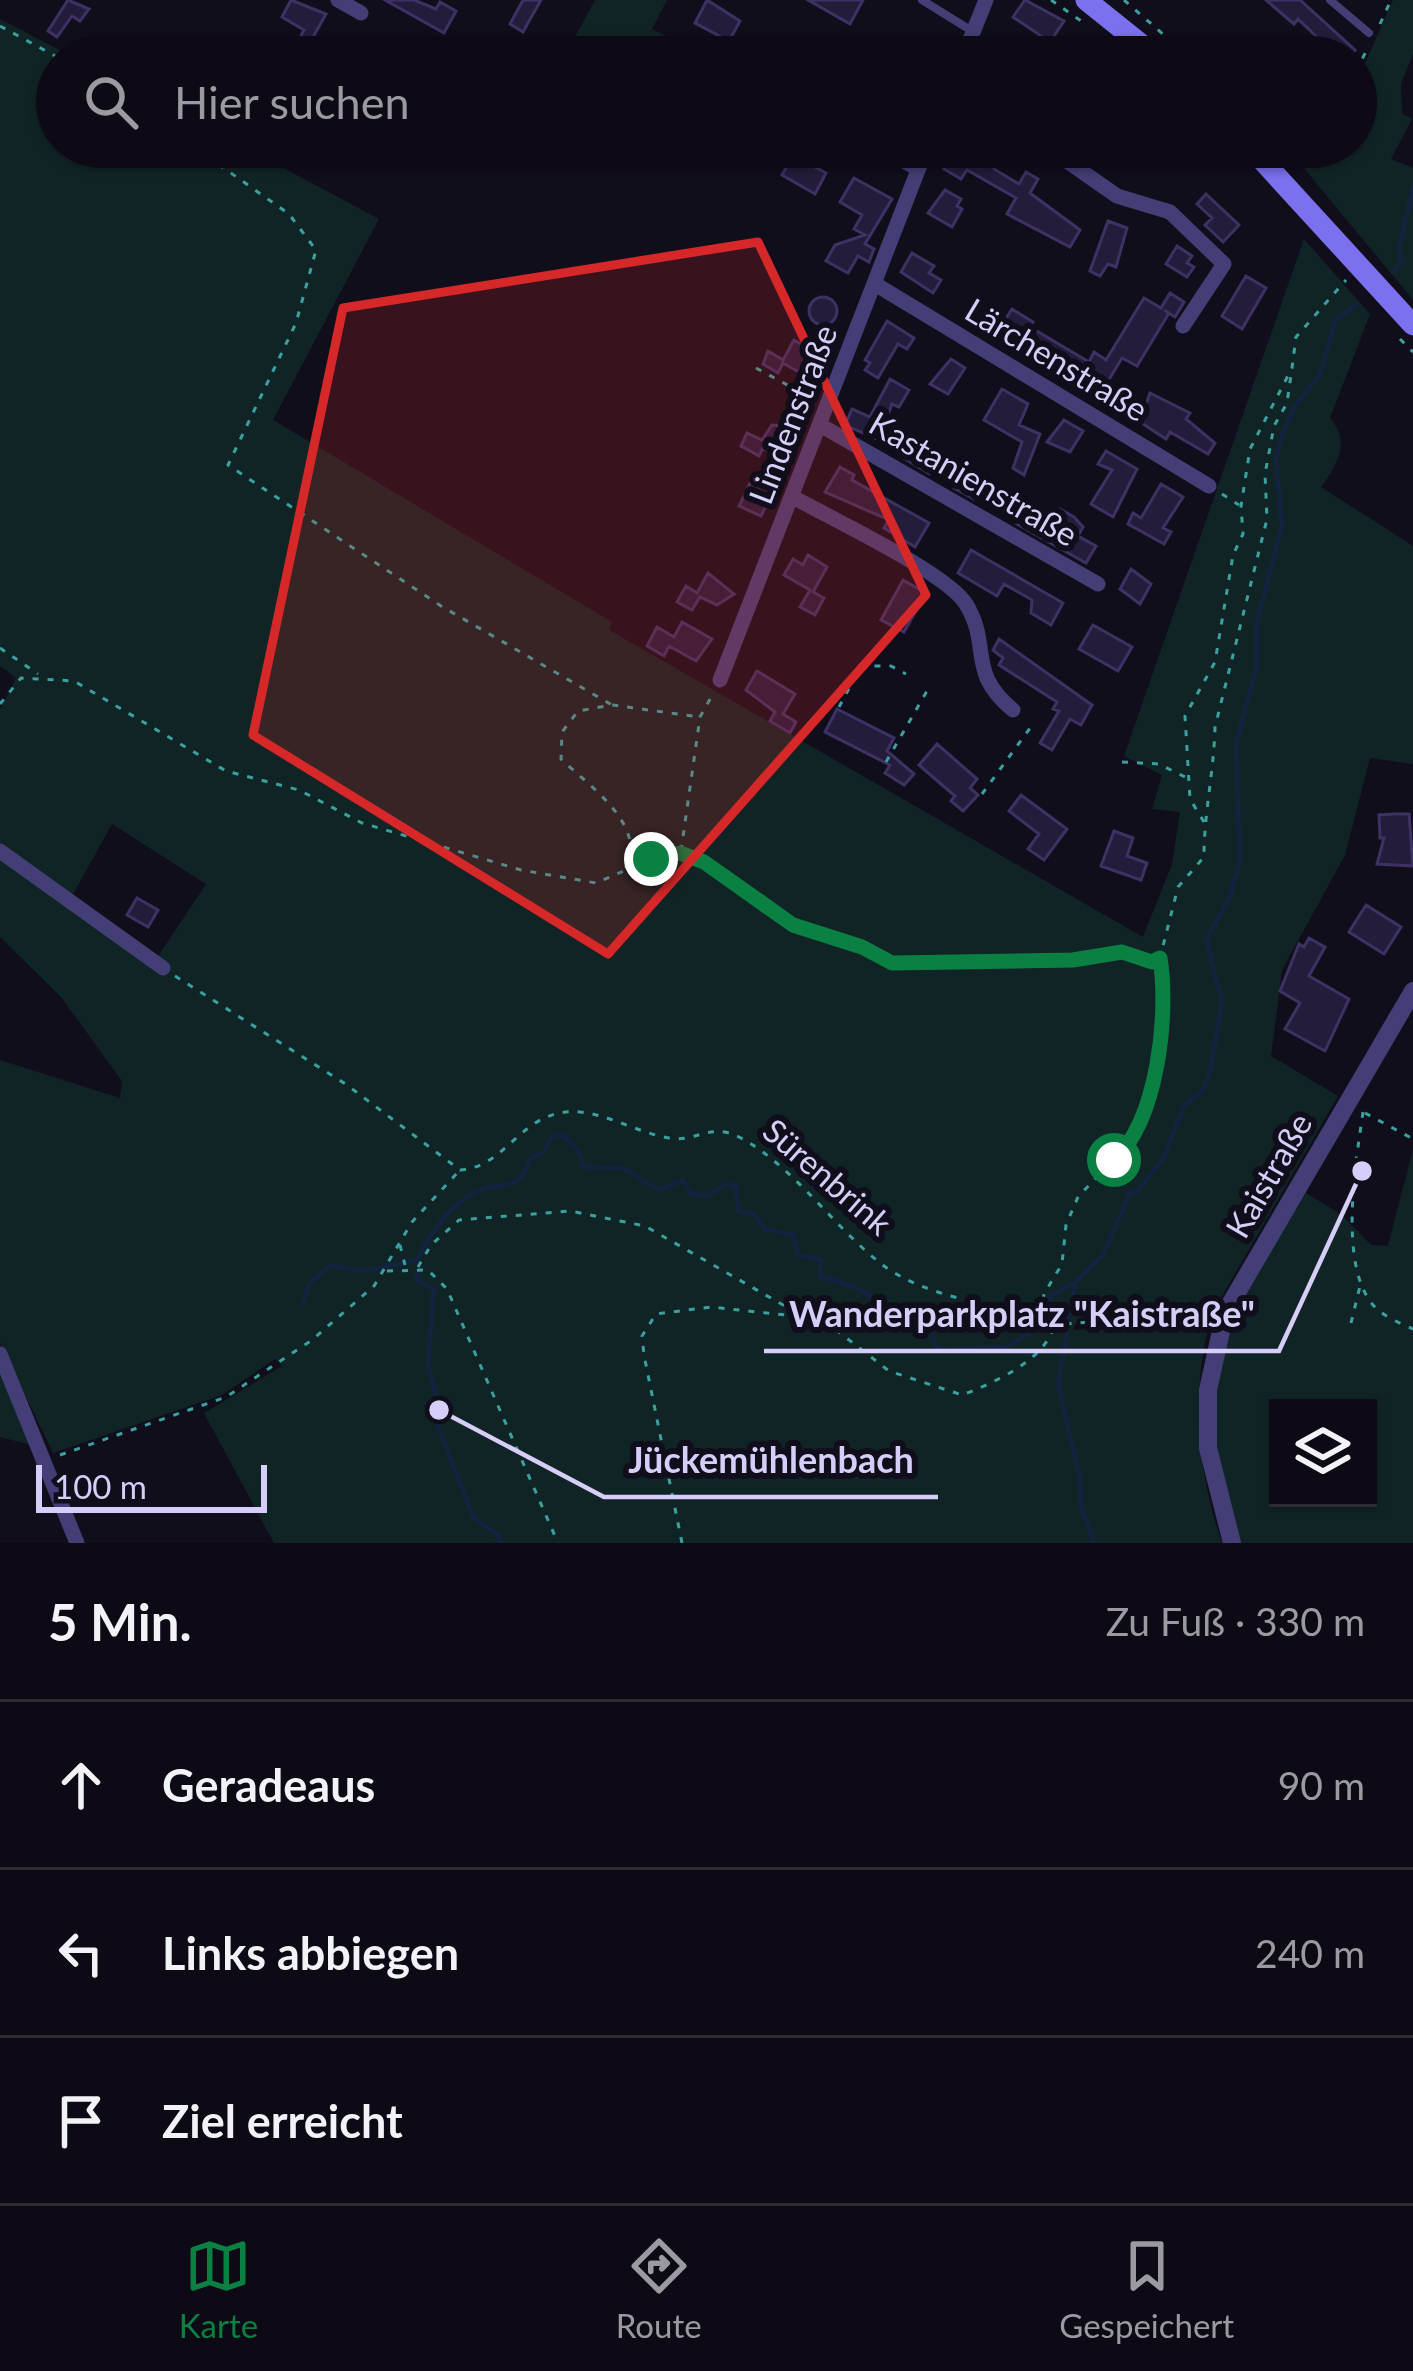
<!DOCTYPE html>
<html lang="de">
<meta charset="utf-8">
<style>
body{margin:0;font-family:Lato,sans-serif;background:#1b1822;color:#f1f3f6}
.controls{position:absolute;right:36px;bottom:36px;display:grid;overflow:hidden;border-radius:0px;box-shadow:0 3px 9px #0004}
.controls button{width:108px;height:108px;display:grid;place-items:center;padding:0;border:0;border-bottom:3px solid #2d2b34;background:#0d0a15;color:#f1f3f6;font:60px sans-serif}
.scale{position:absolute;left:36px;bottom:30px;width:231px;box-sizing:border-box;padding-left:12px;border:6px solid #d6cef9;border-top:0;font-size:33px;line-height:42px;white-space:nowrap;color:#d6cef9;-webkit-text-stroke:9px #110e1c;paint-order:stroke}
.stop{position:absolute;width:36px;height:36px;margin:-27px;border:9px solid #0b8043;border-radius:50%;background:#fff}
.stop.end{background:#0b8043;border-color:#fff;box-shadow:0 3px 12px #0008}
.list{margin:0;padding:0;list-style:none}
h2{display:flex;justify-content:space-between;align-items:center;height:156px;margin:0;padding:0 48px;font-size:51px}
h2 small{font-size:39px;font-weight:400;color:#9a9aa0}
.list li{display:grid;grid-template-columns:78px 1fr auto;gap:36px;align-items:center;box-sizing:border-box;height:168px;padding:0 48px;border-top:3px solid #2d2b34}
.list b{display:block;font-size:45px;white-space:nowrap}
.list em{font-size:39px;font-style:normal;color:#9a9aa0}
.icon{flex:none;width:66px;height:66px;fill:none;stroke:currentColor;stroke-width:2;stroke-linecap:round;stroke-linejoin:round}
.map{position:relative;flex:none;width:1413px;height:1543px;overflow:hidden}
.search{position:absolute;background:#0d0a15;box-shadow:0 3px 9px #0004;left:36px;right:36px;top:36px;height:132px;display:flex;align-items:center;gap:30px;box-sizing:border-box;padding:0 42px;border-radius:66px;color:#9a9aa0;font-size:45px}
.sheet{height:660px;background:#0d0a15}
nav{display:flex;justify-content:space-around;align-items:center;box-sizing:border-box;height:168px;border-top:3px solid #2d2b34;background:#0d0a15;font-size:33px;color:#9a9aa0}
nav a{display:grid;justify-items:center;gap:6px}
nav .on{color:#0b8043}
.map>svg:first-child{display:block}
.green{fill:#112425;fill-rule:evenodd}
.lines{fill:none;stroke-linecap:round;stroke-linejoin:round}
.stream{stroke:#13233f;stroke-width:4.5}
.building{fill:#241c3a;stroke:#3e3164;stroke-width:3}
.path{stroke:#3ba1a0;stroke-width:3;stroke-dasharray:6 9;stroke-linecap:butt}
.service{stroke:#433e75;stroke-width:8}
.minor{stroke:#433e75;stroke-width:15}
.tertiary{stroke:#433e75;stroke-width:18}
.secondary{stroke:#7b70ee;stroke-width:21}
.route{stroke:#0b8043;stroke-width:15}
.marked{fill:#d62828;fill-opacity:0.2;stroke:#d62828;stroke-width:9;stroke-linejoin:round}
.labels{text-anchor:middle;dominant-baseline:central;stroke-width:12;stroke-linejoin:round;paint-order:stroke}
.street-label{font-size:33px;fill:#d6cef9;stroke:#110e1c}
.leader{fill:none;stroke:#d6cef9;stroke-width:4.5}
.callout-dot{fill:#d6cef9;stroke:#110e1c;stroke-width:4.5}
.callout-label{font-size:36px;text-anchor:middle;font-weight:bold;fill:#d6cef9;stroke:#110e1c;stroke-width:12;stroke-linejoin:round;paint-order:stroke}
</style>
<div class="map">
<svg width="1413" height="1543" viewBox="0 0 1413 1543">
<rect width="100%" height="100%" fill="#110e1c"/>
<path class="green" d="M 595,0 L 667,0 L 652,29 L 709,57 L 564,57 Z
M 1393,0 L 1413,0 L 1413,54 L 1401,84 L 1402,114 L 1412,119 L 1391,159 L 1413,168 L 1413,300 L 1303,167 L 1318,147 L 1356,147 L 1356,84 Z
M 0,19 L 73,57 L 57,57 L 57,147 L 244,147 L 379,219 L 273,420 L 612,622 L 609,630 L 1143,937 L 1172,864 L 1180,812 L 1152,809 L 1162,775 L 1124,756 L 1304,239 L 1370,314 L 1330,418 C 1351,442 1337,465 1321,487 L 1413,546 L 1413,764 L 1370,758 L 1345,855 L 1282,970 L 1271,1056 L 1338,1096 L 1218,1303 L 1078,1318 L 1073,1330 L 1210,1320 C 1191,1393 1197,1472 1222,1543 L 274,1543 L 204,1413 L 282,1366 L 275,1359 L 222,1395 L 53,1453 L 0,1343 L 0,1060 L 120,1098 L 122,1081 L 61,997 L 0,937 L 0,709 L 16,678 L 0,666 ZM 112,824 L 206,884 L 158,956 L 72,896 Z
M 1413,1149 L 1413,1543 L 1241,1543 C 1212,1479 1203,1379 1234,1314 C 1254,1272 1282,1233 1306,1193 L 1342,1215 L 1371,1245 L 1388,1246 ZM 1278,1408 L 1368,1408 L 1368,1498 L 1278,1498 Z
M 0,1365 L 36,1446 L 0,1437 Z"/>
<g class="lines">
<path class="stream" d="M 1394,271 L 1402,262 L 1399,249 L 1413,187
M 418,1273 L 416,1279 L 434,1289 L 428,1363 L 439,1410 L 436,1421 L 474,1519 L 497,1534 L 501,1543
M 303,1304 L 309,1284 L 330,1265 L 363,1271 L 417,1260 C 428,1238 446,1210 470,1195 C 500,1176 517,1200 531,1158 L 544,1152 L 553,1135 L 563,1135 L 578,1150 L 584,1167 L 623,1168 L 658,1190 L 683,1180 L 691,1194 L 707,1196 L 728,1184 L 736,1186 L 738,1211 L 754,1214 L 765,1229 L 793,1235 L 798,1255 L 821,1260 L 820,1277 C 865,1285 891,1312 932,1331 L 935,1346 L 942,1350 L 1006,1347 L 1043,1325
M 1051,1316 L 1050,1296 L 1075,1283 L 1103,1255 L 1130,1193 L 1138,1191 L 1164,1157 L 1184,1106 L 1203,1090 L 1210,1072 L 1222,1001 L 1206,939 L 1229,899 L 1240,860 L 1236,744 L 1257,665 L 1257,621 L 1282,526 L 1276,460 L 1282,435 L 1295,406 L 1320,375 L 1335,321 L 1357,304
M 1068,1320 L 1075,1285
M 1067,1334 L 1058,1384 L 1081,1484 L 1081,1506 L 1094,1543"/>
</g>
<path class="building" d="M 68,0 L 89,9 L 80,21 L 72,16 L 57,37 L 48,31 Z
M 291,0 L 326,14 L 312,39 L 338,53 L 344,43 L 363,53 L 371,40 L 402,57 L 308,57 L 294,49 L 304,30 L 282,17 Z
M 385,0 L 414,0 L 436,9 L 440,2 L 456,11 L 444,33 Z
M 523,0 L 541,0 L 523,32 L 510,24 Z
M 707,0 L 740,21 L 729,41 L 695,23 Z
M 808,0 L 863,0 L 850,24 Z
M 1025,0 L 1064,21 L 1050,42 L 1013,17 Z
M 1266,0 L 1300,0 L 1355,50 L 1350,57 L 1338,57 L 1298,19 L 1294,24 Z
M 956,147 L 983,147 L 1000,157 L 994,169 L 1019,184 L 1026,172 L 1038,179 L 1030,193 L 1080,230 L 1070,247 L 1007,214 L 1016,198 L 967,170 L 961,179 L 944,169 Z
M 802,160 L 826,173 L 815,194 L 782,175 L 790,161 L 799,166 Z
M 854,178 L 892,199 L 865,244 L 874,249 L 869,262 L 858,256 L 848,273 L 826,261 L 835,245 L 865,235 L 854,229 L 862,215 L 840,202 Z
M 945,190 L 961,199 L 957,206 L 962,209 L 952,227 L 928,213 Z
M 1206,194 L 1239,225 L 1223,242 L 1205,225 L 1212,218 L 1197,204 Z
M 1108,221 L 1127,228 L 1116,267 L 1108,264 L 1100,276 L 1090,271 Z
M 1177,246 L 1192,256 L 1187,263 L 1194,267 L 1187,277 L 1166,264 Z
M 912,253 L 934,266 L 929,273 L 941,280 L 933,293 L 901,272 Z
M 1246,276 L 1266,288 L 1242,329 L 1222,316 Z
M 1170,293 L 1184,302 L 1175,317 L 1164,310 L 1169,313 L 1137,366 L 1122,358 L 1101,393 L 1009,338 L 1013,334 L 1001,326 L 1012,309 L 1033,322 L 1030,327 L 1089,362 L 1094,352 L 1106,360 L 1144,298 L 1161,308 Z
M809 311a14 14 0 1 1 28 0a14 14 0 1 1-28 0Z
M 887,321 L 914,338 L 907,349 L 898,344 L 878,378 L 865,370 L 870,363 L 865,360 Z
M 794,340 L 816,353 L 814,366 L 804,375 L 783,363 L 778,373 L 763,364 L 768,351 L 783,360 Z
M 951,359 L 965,368 L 948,394 L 930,384 Z
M 890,379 L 909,390 L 899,407 L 892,404 L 879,440 L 845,425 L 852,409 L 870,417 Z
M 1002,389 L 1028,404 L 1019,425 L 1040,434 L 1024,475 L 1013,468 L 1022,442 L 984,420 Z
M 1150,393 L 1190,413 L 1186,419 L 1215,443 L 1208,454 L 1170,432 L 1166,439 L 1140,422 Z
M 1064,420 L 1083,431 L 1070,452 L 1047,442 Z
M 772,425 L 786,426 L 795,436 L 784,457 L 763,448 L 759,456 L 741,446 L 747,433 L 762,440 Z
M 916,439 L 941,454 L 930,474 L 905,459 Z
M 1106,451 L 1137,469 L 1113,517 L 1091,504 L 1112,470 L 1098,464 Z
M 840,467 L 854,475 L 852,480 L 929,523 L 915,547 L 884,528 L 889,520 L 825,492 Z
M 965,468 L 985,480 L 974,499 L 954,488 Z
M 752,479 L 774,489 L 761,516 L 739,506 Z
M 1161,484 L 1183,497 L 1163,528 L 1171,532 L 1164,544 L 1128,524 L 1133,513 L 1141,518 Z
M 1028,506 L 1055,521 L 1060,509 L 1074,517 L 1083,527 L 1078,536 L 1096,546 L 1086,563 L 1017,524 Z
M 971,550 L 1063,603 L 1051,625 L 1031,613 L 1032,600 L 1004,584 L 997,596 L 958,573 Z
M 808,555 L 827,567 L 813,592 L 824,598 L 815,615 L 800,607 L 810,590 L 784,575 L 793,559 L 803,565 Z
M 1131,569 L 1151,584 L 1140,604 L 1120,589 Z
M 708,573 L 734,594 L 717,605 L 700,597 L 692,610 L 677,602 L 686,586 L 697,593 Z
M 903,580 L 926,593 L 904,632 L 881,620 Z
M 682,622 L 712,639 L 696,661 L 669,646 L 664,656 L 647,646 L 657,627 L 674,637 Z
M 1093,625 L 1132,647 L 1118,671 L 1079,649 Z
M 999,639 L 1092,705 L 1081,725 L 1070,719 L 1052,750 L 1040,743 L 1059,711 L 1053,709 L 1057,702 L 999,665 L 1003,658 L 993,650 Z
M 757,671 L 795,694 L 783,714 L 796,722 L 790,733 L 770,721 L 775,712 L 746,690 Z
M 837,709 L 894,738 L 887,751 L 914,774 L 904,785 L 885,773 L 890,765 L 825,732 Z
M 937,744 L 977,779 L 970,788 L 978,795 L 963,811 L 951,801 L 955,796 L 919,765 Z
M 1021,795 L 1067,829 L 1044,860 L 1028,849 L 1039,834 L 1009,811 Z
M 1394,814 L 1409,814 L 1413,866 L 1377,864 L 1384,838 L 1380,838 L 1379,815 Z
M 1114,831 L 1133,838 L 1127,856 L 1147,863 L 1141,880 L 1101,866 Z
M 137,898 L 158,910 L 148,927 L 127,915 Z
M 1366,905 L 1401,927 L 1384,954 L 1349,932 Z
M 1309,938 L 1325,947 L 1309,976 L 1349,999 L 1325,1051 L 1285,1029 L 1300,1003 L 1280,991 L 1299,944 L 1304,947 Z"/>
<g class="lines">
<path class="path" d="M 1051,0 L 1084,23
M 1124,0 L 1189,57
M 1380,24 L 1391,0
M 0,26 L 57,57
M 1356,72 L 1368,47
M 194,147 L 289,214 L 316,250 L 296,323 L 228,465 L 441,606 L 612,705
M 1296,167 L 1311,147
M 1400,339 L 1413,352
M 756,368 L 815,400
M 1222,494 L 1239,505
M 0,648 L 38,674
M 0,704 L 21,678 L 74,681 L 226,771 L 299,790 L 362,823 L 521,870 L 596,883 L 651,859 L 680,853 L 704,862 L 793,925 L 862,947 L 891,963 L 1073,960 L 1122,952 L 1152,962 L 1160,958
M 839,707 L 861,666 L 891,666 L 906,674
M 886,762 L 927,691
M 1122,762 L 1159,764 L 1187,778
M 982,794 L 1033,724
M 1204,822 L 1190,799 L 1185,716 L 1215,662 L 1233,555 L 1243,534 L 1241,506 L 1250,449 L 1292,368 L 1296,337 L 1346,280
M 681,851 L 700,717 L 714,692
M 625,868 C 649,826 588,785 561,759 L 562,732 L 578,711 L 612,705 L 700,717
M 175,976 L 347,1085 L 460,1170 C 509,1167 521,1107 580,1112 C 610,1115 639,1133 669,1138 C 696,1143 710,1122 739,1137 C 794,1166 834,1228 884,1266 C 927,1297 991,1305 1041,1316 L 1054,1325 L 1211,1312
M 1363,1112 C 1356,1161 1338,1264 1373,1305 C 1381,1315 1401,1324 1413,1329
M 1365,1113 L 1413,1139
M 400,1245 L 405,1265
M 418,1267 L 431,1245 L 459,1220 L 570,1211 L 645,1226 L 804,1317
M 387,1271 L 428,1270 L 447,1289 L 558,1543
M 1041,1315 L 1044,1294 L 1062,1264 L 1066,1225 L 1078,1197 L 1136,1135 L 1166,1016 L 1160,958 L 1178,887 L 1204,857 C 1204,813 1214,771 1215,727 L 1267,519 L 1265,474 L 1274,426 L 1287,403 L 1292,368
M 1351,1323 L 1361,1282
M 60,1455 L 226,1397 L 312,1340 L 374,1286 L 412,1222 L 459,1171
M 682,1543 L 644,1355 L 642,1336 L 656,1314 L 711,1307 L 804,1317 L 835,1329 L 889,1371 L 962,1395 C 991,1384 1044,1361 1053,1328"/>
<path class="service" d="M 922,0 L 972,31
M 1330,0 L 1369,33"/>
<path class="minor" d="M 338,0 L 361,13
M 963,57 L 986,0
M 879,147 L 918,169
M 1047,147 L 1117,196 L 1170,212 L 1224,264 L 1183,326
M 875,284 L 1209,486
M 820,425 L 1098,584
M 793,497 C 830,518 947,573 966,604 C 992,647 966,671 1013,710
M 720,680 L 927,147
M 0,851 L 163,968
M 0,1354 L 77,1543"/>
<path class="tertiary" d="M 1232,1543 L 1208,1448 L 1208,1390 L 1225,1313 L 1413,991"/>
<path class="secondary" d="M 1086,0 L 1157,57
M 1250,147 L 1413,325"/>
</g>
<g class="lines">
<path class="route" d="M 651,859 L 680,853 L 704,862 L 793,925 L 862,947 L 892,963 L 1073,960 L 1122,952 L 1152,962 L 1160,958 C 1169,1014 1158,1120 1114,1160"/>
</g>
<path class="marked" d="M 758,242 L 926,595 L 608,954 L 253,735 L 343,308 Z"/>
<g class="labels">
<g class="street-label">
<text transform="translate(1057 359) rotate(31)">Lärchenstraße</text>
<text transform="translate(792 414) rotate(-69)">Lindenstraße</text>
<text transform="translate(974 478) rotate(30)">Kastanienstraße</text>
<text transform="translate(1268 1175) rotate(-60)">Kaistraße</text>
<text transform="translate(828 1176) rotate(41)">Sürenbrink</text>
</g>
</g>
<path class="leader" d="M1362 1171L1279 1351H764M439 1410L604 1497H938"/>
<g class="callout-dot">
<circle cx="1362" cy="1171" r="12"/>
<circle cx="439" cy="1410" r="12"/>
</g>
<g class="callout-label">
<text x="1022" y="1327">Wanderparkplatz "Kaistraße"</text>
<text x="771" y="1473">Jückemühlenbach</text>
</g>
</svg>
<div class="controls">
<button><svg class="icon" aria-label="layers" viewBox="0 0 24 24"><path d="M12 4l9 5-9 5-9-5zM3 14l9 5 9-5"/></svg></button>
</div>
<div class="scale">100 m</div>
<div class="stop" style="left:1114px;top:1160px"></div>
<div class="stop end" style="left:651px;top:859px"></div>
<div class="search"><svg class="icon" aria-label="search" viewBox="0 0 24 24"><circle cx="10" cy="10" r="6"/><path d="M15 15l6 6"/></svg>Hier suchen</div>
</div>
<section class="sheet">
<h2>5 Min.<small>Zu Fuß · 330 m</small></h2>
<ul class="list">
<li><svg class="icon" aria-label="ahead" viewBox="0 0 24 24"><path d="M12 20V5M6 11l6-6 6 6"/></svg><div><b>Geradeaus</b></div><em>90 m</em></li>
<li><svg class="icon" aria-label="left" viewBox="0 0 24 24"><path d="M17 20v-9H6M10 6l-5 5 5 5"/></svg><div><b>Links abbiegen</b></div><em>240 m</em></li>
<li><svg class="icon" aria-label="arrive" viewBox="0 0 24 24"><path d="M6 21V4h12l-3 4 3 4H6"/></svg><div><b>Ziel erreicht</b></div></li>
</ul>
</section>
<nav>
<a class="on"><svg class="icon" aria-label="map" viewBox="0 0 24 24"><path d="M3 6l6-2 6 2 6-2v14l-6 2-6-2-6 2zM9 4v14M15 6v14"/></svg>Karte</a>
<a><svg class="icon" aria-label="directions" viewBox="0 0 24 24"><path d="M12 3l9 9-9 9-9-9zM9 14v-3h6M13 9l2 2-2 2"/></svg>Route</a>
<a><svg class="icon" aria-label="saved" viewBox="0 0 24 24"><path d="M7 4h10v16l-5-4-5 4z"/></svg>Gespeichert</a>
</nav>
